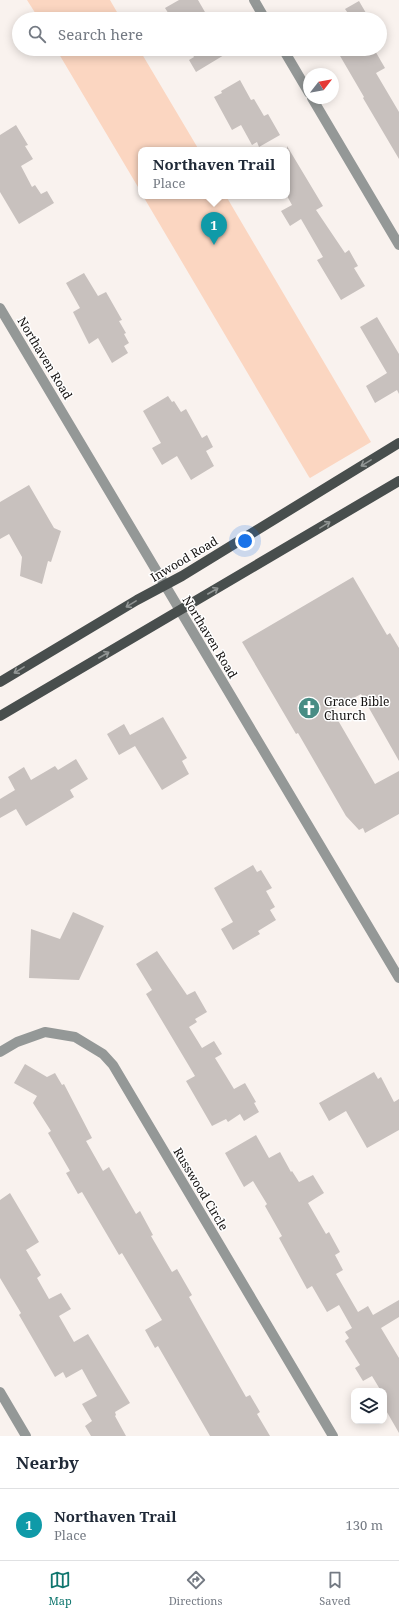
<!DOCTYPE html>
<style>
body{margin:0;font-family:"Noto Serif",serif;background:#f6f6f7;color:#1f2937}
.controls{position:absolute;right:12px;bottom:12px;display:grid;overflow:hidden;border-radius:8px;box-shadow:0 2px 10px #0003}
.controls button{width:36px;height:36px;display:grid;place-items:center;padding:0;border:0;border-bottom:1px solid #e0e1e3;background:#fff;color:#1f2937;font:20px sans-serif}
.compass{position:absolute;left:303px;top:68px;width:36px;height:36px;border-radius:50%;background:#fff;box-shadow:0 2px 10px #0003;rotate:59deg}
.you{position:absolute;left:245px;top:541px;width:14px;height:14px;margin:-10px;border:3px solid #fff;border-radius:50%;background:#1a73e8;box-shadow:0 0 0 6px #1a73e833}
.badge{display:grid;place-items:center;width:26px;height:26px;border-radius:50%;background:#0f766e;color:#fff;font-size:13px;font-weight:700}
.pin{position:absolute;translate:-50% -33px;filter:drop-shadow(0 1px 2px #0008)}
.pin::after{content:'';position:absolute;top:21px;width:14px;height:12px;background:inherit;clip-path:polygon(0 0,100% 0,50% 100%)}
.popup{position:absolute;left:138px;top:147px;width:152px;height:52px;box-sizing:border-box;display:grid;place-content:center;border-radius:8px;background:#fff;filter:drop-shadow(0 1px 3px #0005);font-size:13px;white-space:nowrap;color:#747a83}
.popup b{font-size:15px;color:#1f2937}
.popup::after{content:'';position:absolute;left:50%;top:100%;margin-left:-8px;border:8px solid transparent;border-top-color:#fff}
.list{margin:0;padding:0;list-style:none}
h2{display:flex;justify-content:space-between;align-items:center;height:52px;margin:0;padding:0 16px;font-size:17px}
h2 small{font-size:13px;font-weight:400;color:#747a83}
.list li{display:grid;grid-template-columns:26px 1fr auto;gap:12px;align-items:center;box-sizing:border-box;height:72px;padding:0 16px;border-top:1px solid #e0e1e3}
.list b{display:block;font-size:15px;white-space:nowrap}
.list p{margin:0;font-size:13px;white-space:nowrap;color:#747a83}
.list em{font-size:13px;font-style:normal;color:#747a83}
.icon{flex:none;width:22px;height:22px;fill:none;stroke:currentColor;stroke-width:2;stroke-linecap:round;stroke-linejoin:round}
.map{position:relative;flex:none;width:399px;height:1436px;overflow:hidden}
.search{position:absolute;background:#fff;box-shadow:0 2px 10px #0003;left:12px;right:12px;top:12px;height:44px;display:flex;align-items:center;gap:10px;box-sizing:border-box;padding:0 14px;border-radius:22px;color:#747a83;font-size:15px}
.sheet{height:124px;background:#fff}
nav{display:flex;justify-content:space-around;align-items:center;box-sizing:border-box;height:56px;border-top:1px solid #e0e1e3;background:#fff;font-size:11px;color:#747a83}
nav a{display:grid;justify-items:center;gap:2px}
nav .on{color:#0f766e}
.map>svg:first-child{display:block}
.green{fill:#fbd6c1}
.building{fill:#c8c1be}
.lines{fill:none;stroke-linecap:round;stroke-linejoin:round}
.minor{stroke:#949897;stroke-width:10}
.major{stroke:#484e4d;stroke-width:10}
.oneway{stroke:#919594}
.labels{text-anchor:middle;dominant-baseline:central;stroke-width:3;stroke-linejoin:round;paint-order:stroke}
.street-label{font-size:12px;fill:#13100f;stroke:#fff}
.poi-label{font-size:12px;fill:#13100f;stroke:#fff;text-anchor:start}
</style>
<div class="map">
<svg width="399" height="1436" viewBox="0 0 399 1436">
<rect width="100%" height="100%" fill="#f9f2ee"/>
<path class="green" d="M 27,0 L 110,0 L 121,19 L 39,19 Z
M 56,49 L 139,49 L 199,150 L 141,150 L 141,192 Z
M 143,196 L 226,196 L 371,442 L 310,478 L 309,477 Z"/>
<path class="building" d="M 179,0 L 198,0 L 209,19 L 172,19 L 165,8 Z
M 359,1 L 366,13 L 357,19 L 352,19 L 345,9 Z
M 189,49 L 234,49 L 196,72 L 189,60 L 194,57 Z
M 336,49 L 374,49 L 385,68 L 376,73 L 399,112 L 399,159 L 363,98 L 364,97 Z
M 240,80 L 251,100 L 254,99 L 264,116 L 268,114 L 280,135 L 259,147 L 257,142 L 252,145 L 241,125 L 232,130 L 214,97 L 222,93 L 221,91 Z
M 16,125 L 28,145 L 25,146 L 33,159 L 21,166 L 32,187 L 35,185 L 41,194 L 47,191 L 54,203 L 19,224 L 0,192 L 0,135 Z
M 287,146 L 323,206 L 316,210 L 345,253 L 349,250 L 358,266 L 354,268 L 365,286 L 341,300 L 317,260 L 323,257 L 301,219 L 290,226 L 281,211 L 292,205 L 287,196 Z
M 84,273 L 98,296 L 106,292 L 122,320 L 119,321 L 126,333 L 124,334 L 129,343 L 124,346 L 128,353 L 112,363 L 98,338 L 89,344 L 73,312 L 80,308 L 66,283 Z
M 377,317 L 399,354 L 399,394 L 397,390 L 375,403 L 366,386 L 387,373 L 360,327 Z
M 168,396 L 172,402 L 174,401 L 181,412 L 186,409 L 202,438 L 207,435 L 213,447 L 206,451 L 214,466 L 191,480 L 177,456 L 162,465 L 152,448 L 161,443 L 143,411 Z
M 29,485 L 54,528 L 61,531 L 51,562 L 48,561 L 42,584 L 20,576 L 22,557 L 9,534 L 0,539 L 0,502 Z
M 353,577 L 387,635 L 390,633 L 399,648 L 399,761 L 361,694 L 332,710 L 375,784 L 399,771 L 399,814 L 365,833 L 363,828 L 359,830 L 346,816 L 298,733 L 296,734 L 242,642 Z
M 163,717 L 187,758 L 182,761 L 189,774 L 162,790 L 135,746 L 119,755 L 107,734 L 124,724 L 130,735 Z
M 76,759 L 88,779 L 70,790 L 74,797 L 26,826 L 16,809 L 0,818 L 0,799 L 15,790 L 8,777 L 24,767 L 31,780 L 55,766 L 58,770 Z
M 253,865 L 257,872 L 261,870 L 272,888 L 266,891 L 275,907 L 270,910 L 276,920 L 258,931 L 260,934 L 233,950 L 221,929 L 233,922 L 214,888 Z
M 73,912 L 104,926 L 79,980 L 29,978 L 31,929 L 60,939 Z
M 157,951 L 187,995 L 195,991 L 207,1012 L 195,1019 L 197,1022 L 189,1027 L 202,1048 L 214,1041 L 222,1054 L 215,1058 L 234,1089 L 245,1083 L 256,1102 L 254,1103 L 259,1112 L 244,1121 L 240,1114 L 228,1122 L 226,1119 L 212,1126 L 186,1081 L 195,1076 L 146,994 L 152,990 L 136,964 Z
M 25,1064 L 47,1077 L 55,1073 L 62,1085 L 64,1084 L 92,1138 L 86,1141 L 103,1171 L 109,1167 L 136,1214 L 140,1211 L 153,1235 L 151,1236 L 172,1272 L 177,1269 L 192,1295 L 189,1297 L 202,1320 L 246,1397 L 250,1395 L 260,1412 L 257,1414 L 270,1436 L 210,1436 L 158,1346 L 155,1348 L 145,1330 L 162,1320 L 122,1253 L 119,1255 L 82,1192 L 78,1194 L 66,1173 L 70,1171 L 48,1133 L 51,1131 L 33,1103 L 37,1096 L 14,1083 Z
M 374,1072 L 378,1079 L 381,1077 L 394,1102 L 399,1099 L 399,1130 L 367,1148 L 346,1111 L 329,1121 L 319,1103 Z
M 256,1135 L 269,1158 L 280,1152 L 291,1172 L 292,1171 L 299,1182 L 313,1175 L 324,1193 L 308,1203 L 326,1234 L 329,1232 L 340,1252 L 335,1255 L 343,1270 L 336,1274 L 358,1312 L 368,1306 L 373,1315 L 399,1300 L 399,1317 L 381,1328 L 399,1358 L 399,1433 L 384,1407 L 384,1391 L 381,1391 L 372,1376 L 363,1381 L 355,1368 L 360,1365 L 345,1341 L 349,1338 L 345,1332 L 352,1328 L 339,1305 L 327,1312 L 312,1286 L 307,1289 L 279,1238 L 282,1236 L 265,1206 L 267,1204 L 253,1181 L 244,1187 L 225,1153 Z
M 10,1193 L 39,1242 L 26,1250 L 41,1275 L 37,1278 L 49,1299 L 61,1293 L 71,1309 L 59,1316 L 74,1342 L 88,1334 L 130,1403 L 115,1412 L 116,1415 L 115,1416 L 126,1436 L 91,1436 L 85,1426 L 92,1421 L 82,1404 L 97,1396 L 82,1369 L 66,1378 L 63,1372 L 55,1377 L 19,1315 L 21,1313 L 0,1278 L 0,1200 Z"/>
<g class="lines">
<path class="minor" d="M 254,0 L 265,19
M 283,49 L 309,93
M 312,98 L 399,245
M 0,308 L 399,978
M 0,1052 L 17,1042 L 45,1032 L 75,1037 L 103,1054 L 113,1065 L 333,1436
M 0,1392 L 26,1436"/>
<path class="major" d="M 0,682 L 137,600 L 182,576 L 399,443
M 0,716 L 399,481"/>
</g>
<defs><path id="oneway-shaft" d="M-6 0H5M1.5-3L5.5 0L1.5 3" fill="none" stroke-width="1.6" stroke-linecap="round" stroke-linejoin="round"/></defs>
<g class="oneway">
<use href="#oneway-shaft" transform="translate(366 463) rotate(149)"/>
<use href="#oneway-shaft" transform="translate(325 525) rotate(-31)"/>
<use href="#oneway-shaft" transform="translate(213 591) rotate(-30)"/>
<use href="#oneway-shaft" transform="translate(131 604) rotate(149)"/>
<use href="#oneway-shaft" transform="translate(104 655) rotate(-30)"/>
<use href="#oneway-shaft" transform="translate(19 670) rotate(149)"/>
</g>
<defs>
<g id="church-disc" transform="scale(1.15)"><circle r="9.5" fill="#488d85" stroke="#fff"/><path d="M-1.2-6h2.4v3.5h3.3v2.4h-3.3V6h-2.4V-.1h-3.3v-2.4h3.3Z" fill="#fff"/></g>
</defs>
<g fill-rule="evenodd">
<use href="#church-disc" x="309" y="708"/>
</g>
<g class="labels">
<g class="street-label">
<text transform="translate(45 358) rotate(59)">Northaven Road</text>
<text transform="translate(184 559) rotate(-31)">Inwood Road</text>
<text transform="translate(210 637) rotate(59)">Northaven Road</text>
<text transform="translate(201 1189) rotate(59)">Russwood Circle</text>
</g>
<g class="poi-label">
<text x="324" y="701">Grace Bible<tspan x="324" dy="14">Church</tspan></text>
</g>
</g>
</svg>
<div class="controls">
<button><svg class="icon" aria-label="layers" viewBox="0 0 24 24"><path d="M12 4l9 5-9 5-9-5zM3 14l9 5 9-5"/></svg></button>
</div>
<svg class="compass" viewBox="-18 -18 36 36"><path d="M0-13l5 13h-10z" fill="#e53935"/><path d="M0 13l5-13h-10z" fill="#747a83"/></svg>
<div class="you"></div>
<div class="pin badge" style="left:214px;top:245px;background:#0f9aa8">1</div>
<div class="popup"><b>Northaven Trail</b>Place</div>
<div class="search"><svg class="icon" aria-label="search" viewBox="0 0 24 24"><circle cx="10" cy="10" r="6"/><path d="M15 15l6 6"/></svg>Search here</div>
</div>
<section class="sheet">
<h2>Nearby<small></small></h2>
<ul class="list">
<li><span class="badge" style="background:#0f9aa8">1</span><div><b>Northaven Trail</b><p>Place</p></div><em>130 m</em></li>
</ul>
</section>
<nav>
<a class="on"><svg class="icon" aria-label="map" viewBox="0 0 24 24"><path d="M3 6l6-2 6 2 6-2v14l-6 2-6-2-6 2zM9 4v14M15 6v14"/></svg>Map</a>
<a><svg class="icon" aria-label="directions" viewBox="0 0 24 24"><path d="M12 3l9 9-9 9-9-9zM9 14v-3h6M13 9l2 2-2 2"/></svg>Directions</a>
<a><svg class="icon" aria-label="saved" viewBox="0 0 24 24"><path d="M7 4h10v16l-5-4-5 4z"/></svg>Saved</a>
</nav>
